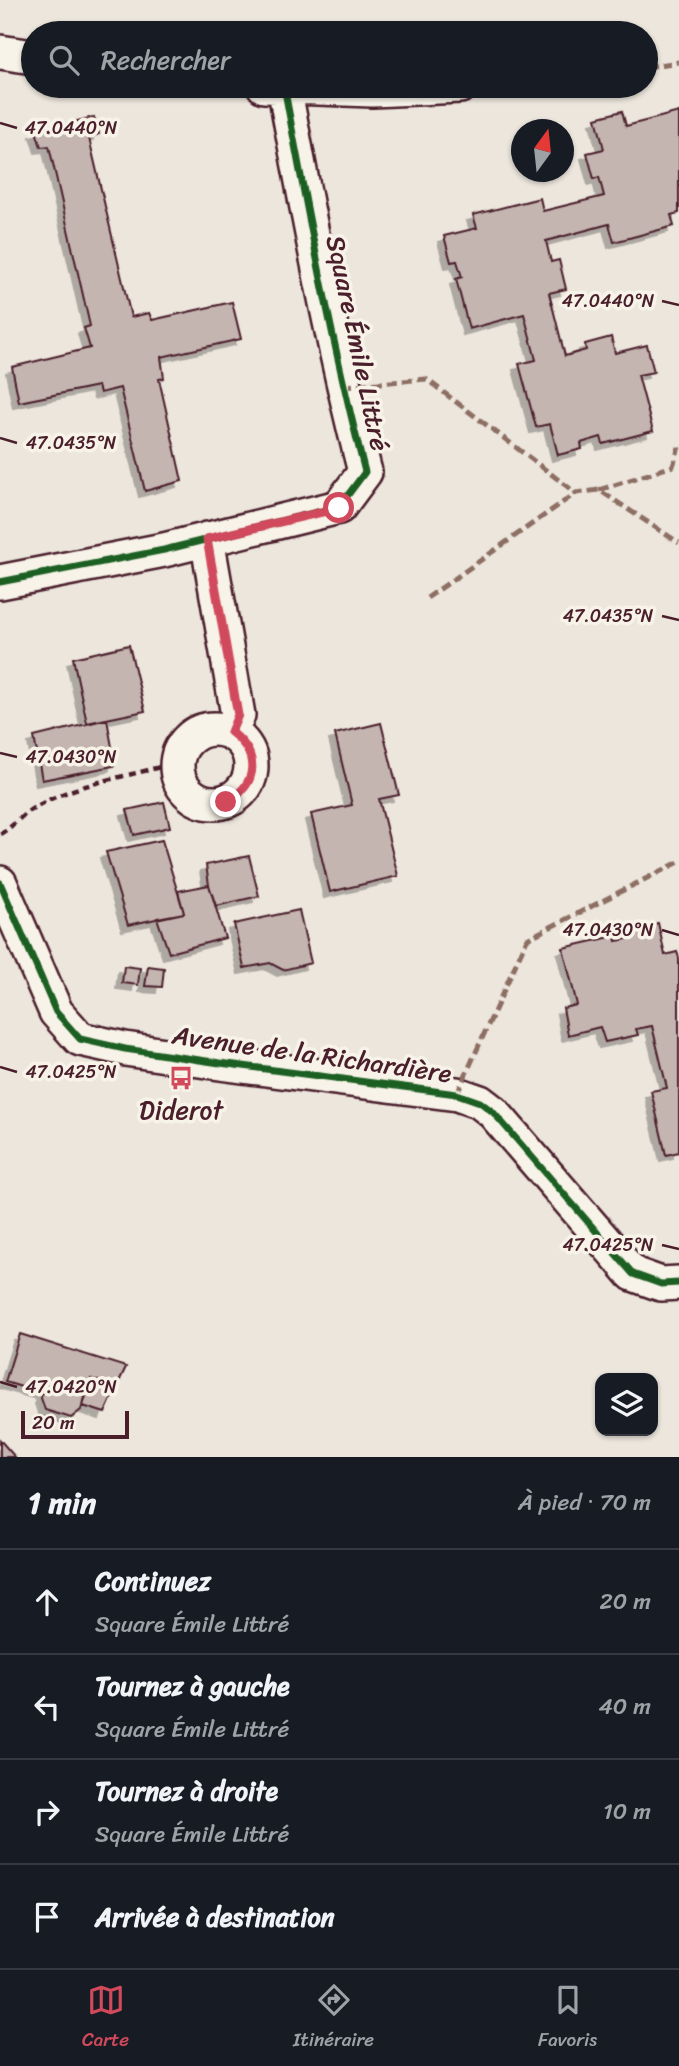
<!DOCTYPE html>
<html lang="fr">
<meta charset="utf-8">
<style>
body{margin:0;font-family:Sriracha,sans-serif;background:#20242c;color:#f1f3f6}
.controls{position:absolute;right:21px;bottom:21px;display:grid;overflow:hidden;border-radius:14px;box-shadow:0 2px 5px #0004}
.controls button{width:63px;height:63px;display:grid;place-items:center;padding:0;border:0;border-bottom:2px solid #363941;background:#171b24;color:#f1f3f6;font:35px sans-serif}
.compass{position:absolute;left:511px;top:119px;width:63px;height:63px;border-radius:50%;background:#171b24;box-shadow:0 2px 5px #0004;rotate:15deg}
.scale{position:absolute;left:21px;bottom:18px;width:108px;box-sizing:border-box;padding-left:7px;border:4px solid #4a1f2b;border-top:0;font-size:19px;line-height:24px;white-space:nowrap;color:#4a1f2b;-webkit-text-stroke:5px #f7f3e8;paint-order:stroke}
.stop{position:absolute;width:21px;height:21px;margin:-16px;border:5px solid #d1495b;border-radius:50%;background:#fff}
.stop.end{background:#d1495b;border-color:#fff;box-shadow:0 2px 7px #0008}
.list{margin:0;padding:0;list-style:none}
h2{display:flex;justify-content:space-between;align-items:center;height:91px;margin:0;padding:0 28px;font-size:30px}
h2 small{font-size:23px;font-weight:400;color:#9ea1a6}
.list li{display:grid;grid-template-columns:46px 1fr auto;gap:21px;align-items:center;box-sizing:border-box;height:105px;padding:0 28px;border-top:2px solid #363941}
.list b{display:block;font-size:26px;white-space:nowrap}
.list p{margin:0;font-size:23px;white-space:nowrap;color:#9ea1a6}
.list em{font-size:23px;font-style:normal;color:#9ea1a6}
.icon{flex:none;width:38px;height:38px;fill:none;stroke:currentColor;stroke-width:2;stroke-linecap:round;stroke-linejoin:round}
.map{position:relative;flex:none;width:679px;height:1457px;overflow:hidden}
.search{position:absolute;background:#171b24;box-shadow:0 2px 5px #0004;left:21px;right:21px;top:21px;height:77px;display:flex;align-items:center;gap:18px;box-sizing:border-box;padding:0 24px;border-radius:38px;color:#9ea1a6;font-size:26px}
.sheet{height:511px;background:#171b24}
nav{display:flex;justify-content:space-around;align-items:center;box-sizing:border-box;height:98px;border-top:2px solid #363941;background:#171b24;font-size:19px;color:#9ea1a6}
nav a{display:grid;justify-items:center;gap:4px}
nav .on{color:#d1495b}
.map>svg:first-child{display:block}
.building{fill:#c4b5b0;stroke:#4a1f2b;stroke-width:2;filter:url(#shadow)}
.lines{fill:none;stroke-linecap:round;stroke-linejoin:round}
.minor-casing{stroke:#4a1f2b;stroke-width:38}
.path{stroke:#4a1f2b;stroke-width:4.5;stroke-dasharray:7 5;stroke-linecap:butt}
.minor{stroke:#f7f3e8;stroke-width:33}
.quiet{stroke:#8d6e63;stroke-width:5;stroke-dasharray:10 5;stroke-linecap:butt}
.cycleway-casing{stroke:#f7f3e8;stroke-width:11}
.cycleway{stroke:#1b5e20;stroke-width:7}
.route{stroke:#d1495b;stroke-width:9}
.ticks{fill:none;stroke:#4a1f2b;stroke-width:2.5}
.labels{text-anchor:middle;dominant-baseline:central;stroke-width:7;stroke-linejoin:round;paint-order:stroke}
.street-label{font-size:26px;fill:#4a1f2b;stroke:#f7f3e8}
.poi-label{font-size:26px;fill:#4a1f2b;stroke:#f7f3e8}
.ticks-label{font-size:18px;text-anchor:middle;fill:#4a1f2b;stroke:#f7f3e8;stroke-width:7;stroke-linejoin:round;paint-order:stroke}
</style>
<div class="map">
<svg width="679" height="1457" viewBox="0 0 679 1457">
<defs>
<filter id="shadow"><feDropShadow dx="-6" dy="6" stdDeviation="0" flood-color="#0004"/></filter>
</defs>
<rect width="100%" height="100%" fill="#ece6dd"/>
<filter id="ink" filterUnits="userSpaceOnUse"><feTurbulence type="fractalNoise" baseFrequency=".0143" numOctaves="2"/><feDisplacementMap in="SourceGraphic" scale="14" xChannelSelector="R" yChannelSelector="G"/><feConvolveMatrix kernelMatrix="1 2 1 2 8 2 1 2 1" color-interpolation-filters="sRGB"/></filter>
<g filter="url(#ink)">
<path class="building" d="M 622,111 L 626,126 L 679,112 L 679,213 L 671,215 L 674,226 L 614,242 L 609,224 L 546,241 L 551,262 L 559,260 L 566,289 L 549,293 L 565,356 L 586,350 L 585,344 L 611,337 L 615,353 L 647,345 L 654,372 L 638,375 L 653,431 L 603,444 L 601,437 L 581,443 L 582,449 L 558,455 L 550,424 L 536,427 L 519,364 L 536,360 L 524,314 L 469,329 L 456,279 L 462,277 L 457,261 L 451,262 L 444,236 L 477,228 L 473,215 L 540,198 L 543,211 L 604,196 L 599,177 L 594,179 L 587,153 L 604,149 L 596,118 Z
M 94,117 L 99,134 L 89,138 L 131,317 L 149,313 L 152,320 L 232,302 L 241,339 L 161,357 L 164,378 L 159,379 L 182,481 L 145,491 L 120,388 L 100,393 L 98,386 L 19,402 L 12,367 L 90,348 L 84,328 L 90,326 L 49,146 L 41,147 L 36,131 Z
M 129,645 L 145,711 L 87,723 L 73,658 Z
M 107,719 L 115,764 L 113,766 L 42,780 L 34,737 Z
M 381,723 L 399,795 L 379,799 L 398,876 L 330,892 L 311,814 L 352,805 L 335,734 Z
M 164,802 L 170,827 L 134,835 L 127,810 Z
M 162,840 L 184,913 L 128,925 L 106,852 Z
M 249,856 L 259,896 L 216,906 L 209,885 L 206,865 Z
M 209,885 L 225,938 L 169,953 L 157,918 L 184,913 L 178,891 Z
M 299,910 L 311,963 L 283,970 L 270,963 L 244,968 L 234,924 Z
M 658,923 L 665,955 L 677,952 L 679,958 L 679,1152 L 666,1155 L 651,1091 L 667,1088 L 652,1026 L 636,1029 L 638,1035 L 605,1042 L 600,1027 L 568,1035 L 563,1008 L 577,1005 L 563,948 L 615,936 L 616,941 L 633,938 L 632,929 Z
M 124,966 L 140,968 L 138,985 L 122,983 Z
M 148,966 L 164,968 L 162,987 L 145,986 Z
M 20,1334 L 126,1367 L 117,1386 L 91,1379 L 81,1410 L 71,1418 L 45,1410 L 41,1398 L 42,1393 L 5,1382 Z
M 91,1379 L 117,1386 L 105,1413 L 83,1406 Z
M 0,1440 L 15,1457 L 0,1457 Z"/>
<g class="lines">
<g class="minor-casing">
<path id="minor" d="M 0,52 L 33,57
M 264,86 L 372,90 L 460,86
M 207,539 L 238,715 L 231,732
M 0,582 L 164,550 L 339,507 L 365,472 C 332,344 308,215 284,86
M177 766a37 37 0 1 1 74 0a37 37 0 1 1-74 0Z
M 0,883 L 56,1012 L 80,1039 L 125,1049 L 220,1063 L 457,1094 L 480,1102 L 493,1112 L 633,1274 L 661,1284 L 679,1283"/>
</g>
<path class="path" d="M 0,834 C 13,827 22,814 35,807 C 78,782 130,777 177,762"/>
<use href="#minor" class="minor"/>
<path class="quiet" d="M 646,67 L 679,62
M 343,386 L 426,379 L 576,493
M 599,490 L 673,466 L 679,447
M 427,598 L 576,493 L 599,490 L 679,543
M 457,1094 L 527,939 L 679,862"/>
<g class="cycleway-casing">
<path id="cycleway" d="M 0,582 L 164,550 L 339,507 L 365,472 C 332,344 308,215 284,86
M 0,883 L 56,1012 L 80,1039 L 125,1049 L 220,1063 L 457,1094 L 480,1102 L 493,1112 L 633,1274 L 661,1284 L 679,1283"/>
</g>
<use href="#cycleway" class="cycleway"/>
</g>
</g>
<g class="lines" filter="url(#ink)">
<path class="route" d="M 226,802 C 259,784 260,754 231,732 L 238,715 L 207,539 L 339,508"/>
</g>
<path class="ticks" d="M 0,123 L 17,128M 662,301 L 679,305M 0,438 L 17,443M 662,616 L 679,620M 0,753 L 17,757M 662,930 L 679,935M 0,1067 L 17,1072M 662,1245 L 679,1249M 0,1382 L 17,1387"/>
<defs>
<g id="bus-bare" transform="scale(1.89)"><path d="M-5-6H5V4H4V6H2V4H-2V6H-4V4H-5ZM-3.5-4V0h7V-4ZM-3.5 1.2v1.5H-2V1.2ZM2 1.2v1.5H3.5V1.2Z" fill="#d1495b" stroke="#f7f3e8" stroke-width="2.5" paint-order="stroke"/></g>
</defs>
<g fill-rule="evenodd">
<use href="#bus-bare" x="181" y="1078"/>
</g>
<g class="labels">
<g class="street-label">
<text transform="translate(358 343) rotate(78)">Square Émile Littré</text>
<text transform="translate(312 1054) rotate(8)">Avenue de la Richardière</text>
</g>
<g class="poi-label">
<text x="181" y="1110">Diderot</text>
</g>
</g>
<g class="ticks-label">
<text x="71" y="134">47.0440°N</text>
<text x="608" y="307">47.0440°N</text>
<text x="71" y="449">47.0435°N</text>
<text x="608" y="622">47.0435°N</text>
<text x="71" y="763">47.0430°N</text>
<text x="608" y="936">47.0430°N</text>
<text x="71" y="1078">47.0425°N</text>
<text x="608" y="1251">47.0425°N</text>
<text x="71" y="1393">47.0420°N</text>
</g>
</svg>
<div class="controls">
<button><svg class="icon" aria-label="layers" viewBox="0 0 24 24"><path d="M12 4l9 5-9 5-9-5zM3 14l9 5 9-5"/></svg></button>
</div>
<svg class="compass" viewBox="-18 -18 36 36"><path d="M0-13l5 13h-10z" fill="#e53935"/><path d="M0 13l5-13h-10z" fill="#9ea1a6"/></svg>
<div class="scale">20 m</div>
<div class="stop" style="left:339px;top:508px"></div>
<div class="stop end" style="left:226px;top:802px"></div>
<div class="search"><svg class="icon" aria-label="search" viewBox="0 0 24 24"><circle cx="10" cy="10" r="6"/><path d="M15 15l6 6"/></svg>Rechercher</div>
</div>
<section class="sheet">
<h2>1 min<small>À pied · 70 m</small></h2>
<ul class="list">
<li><svg class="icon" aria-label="ahead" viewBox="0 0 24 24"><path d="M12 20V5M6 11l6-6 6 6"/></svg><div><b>Continuez</b><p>Square Émile Littré</p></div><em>20 m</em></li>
<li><svg class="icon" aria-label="left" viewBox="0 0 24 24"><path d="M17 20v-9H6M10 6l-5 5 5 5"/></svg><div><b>Tournez à gauche</b><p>Square Émile Littré</p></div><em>40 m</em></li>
<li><svg class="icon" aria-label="right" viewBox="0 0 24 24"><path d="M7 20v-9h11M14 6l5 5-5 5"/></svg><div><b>Tournez à droite</b><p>Square Émile Littré</p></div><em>10 m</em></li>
<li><svg class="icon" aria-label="arrive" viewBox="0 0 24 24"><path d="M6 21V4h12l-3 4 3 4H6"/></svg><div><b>Arrivée à destination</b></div></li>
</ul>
</section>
<nav>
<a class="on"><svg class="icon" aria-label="map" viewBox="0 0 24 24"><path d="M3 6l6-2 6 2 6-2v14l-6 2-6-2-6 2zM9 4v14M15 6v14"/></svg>Carte</a>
<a><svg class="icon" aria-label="directions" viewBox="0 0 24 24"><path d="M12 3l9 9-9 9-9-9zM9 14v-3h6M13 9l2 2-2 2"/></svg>Itinéraire</a>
<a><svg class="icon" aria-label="saved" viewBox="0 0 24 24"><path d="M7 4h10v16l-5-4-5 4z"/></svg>Favoris</a>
</nav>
